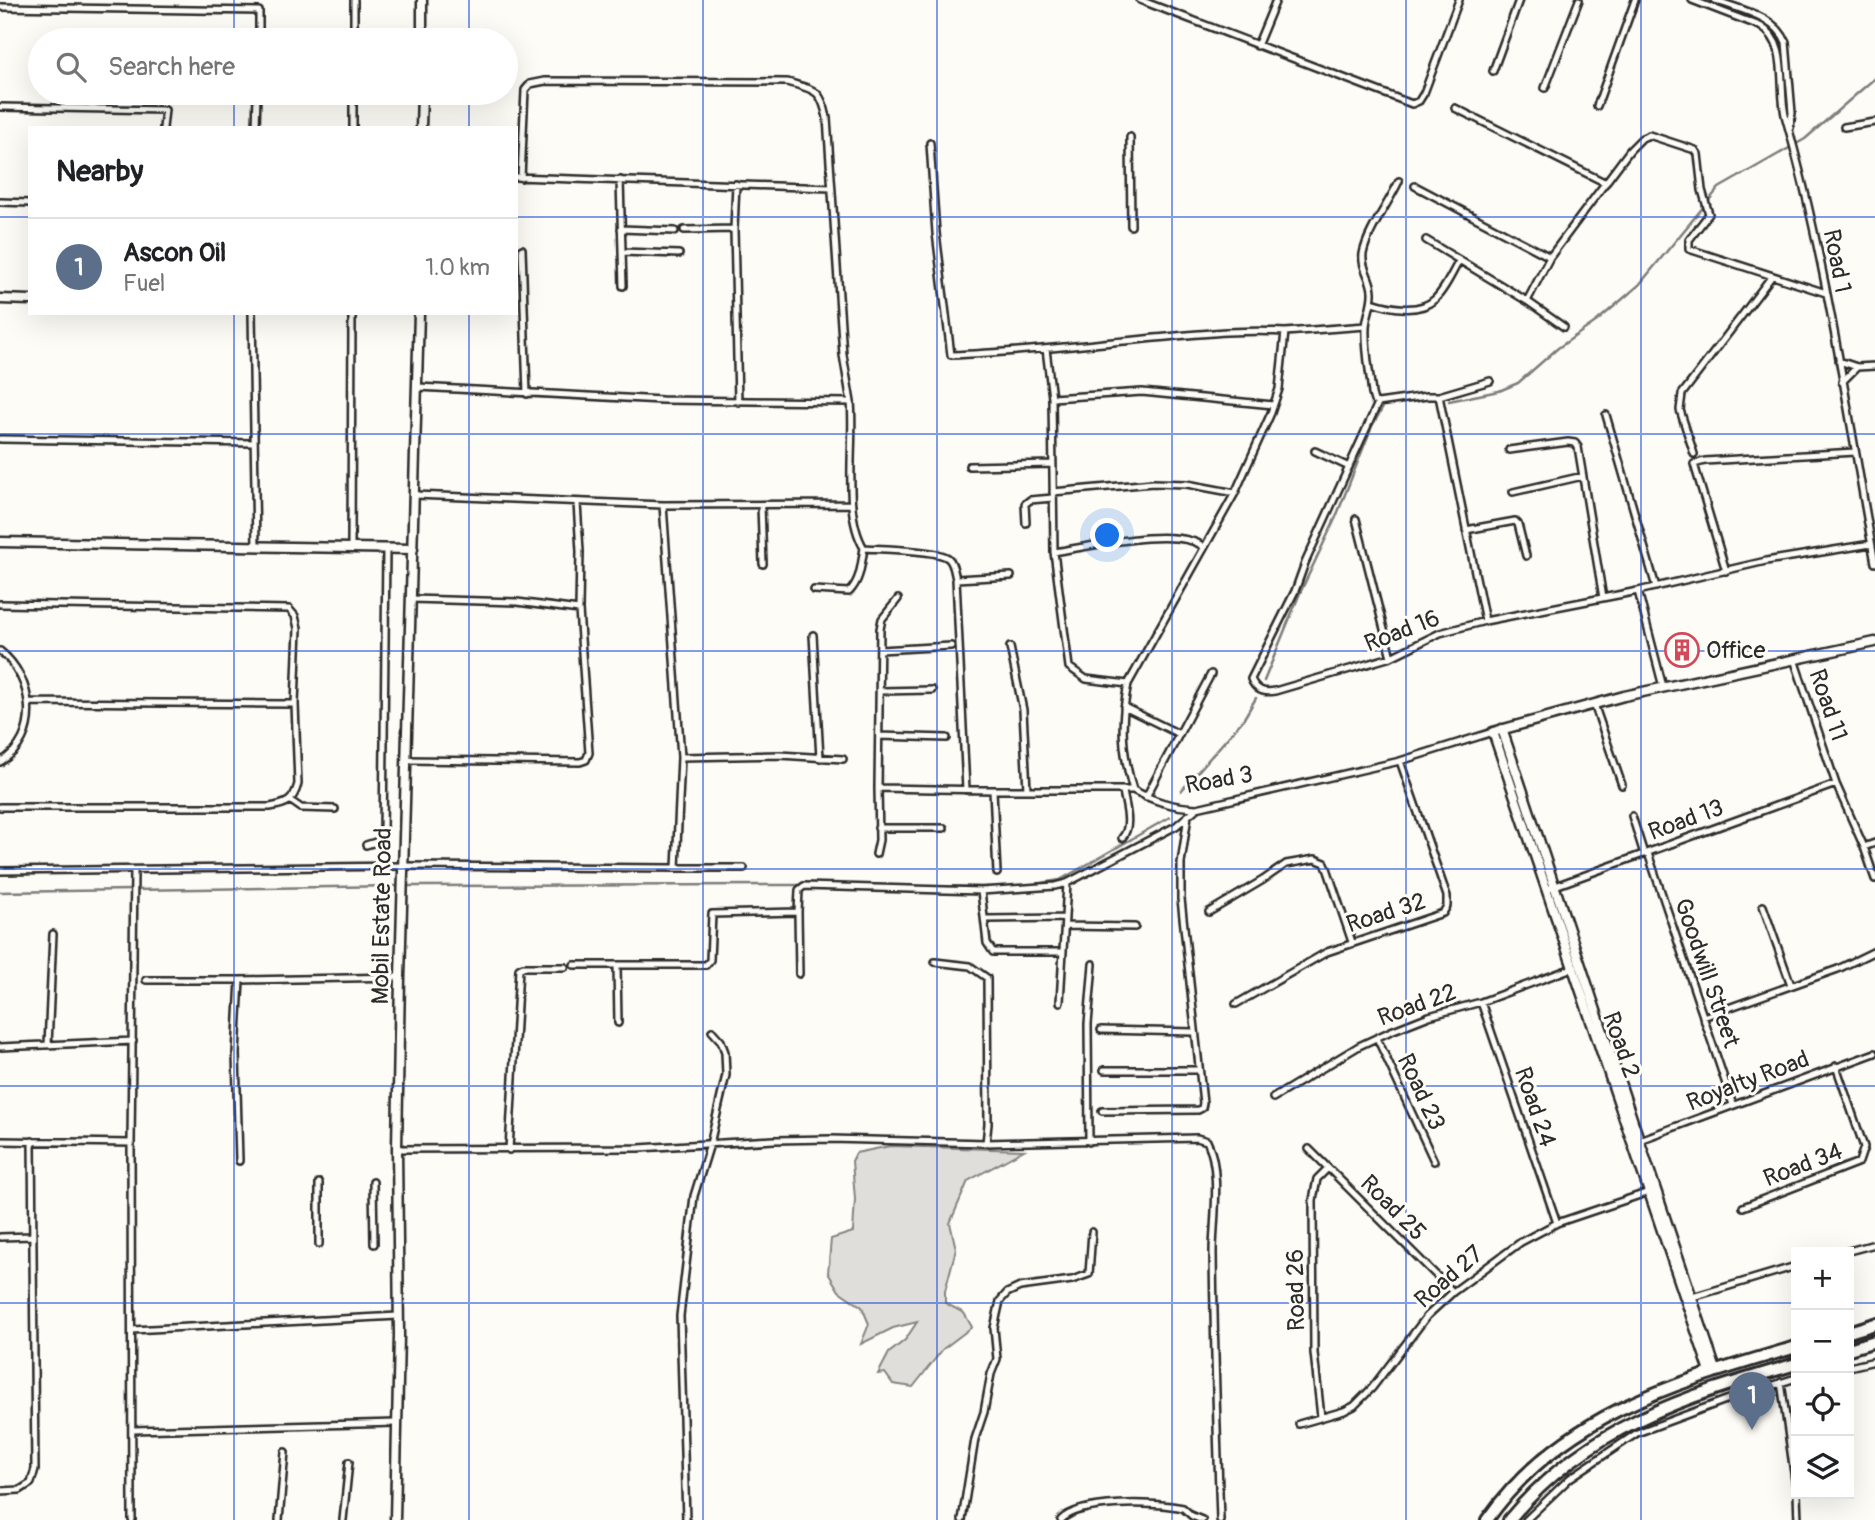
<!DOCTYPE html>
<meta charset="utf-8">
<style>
body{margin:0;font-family:Pangolin,sans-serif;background:#f2f2f2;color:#202124}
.controls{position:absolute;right:21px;bottom:21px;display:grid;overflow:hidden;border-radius:0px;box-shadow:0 7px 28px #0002}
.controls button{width:63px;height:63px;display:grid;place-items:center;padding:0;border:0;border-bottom:2px solid #e0e0e0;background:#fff;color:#202124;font:35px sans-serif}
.you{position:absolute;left:1108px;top:536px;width:24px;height:24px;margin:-18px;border:5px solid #fff;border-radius:50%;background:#1a73e8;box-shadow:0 0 0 10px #1a73e833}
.badge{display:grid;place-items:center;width:46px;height:46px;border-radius:50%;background:#d1495b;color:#fff;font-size:23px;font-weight:700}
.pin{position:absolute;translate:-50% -58px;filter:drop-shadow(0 2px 4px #0008)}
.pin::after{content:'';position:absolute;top:37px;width:24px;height:21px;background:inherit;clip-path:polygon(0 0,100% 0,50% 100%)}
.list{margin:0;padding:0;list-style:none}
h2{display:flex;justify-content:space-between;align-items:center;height:91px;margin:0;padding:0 28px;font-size:30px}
h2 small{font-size:23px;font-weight:400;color:#757577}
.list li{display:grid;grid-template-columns:46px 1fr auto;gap:21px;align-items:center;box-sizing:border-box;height:98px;padding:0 28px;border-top:2px solid #e0e0e0}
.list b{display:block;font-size:26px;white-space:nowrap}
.list p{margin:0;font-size:23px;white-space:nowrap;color:#757577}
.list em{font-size:23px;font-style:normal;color:#757577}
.icon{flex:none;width:38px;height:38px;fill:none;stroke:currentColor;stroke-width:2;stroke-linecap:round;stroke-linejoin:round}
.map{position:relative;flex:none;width:1875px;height:1520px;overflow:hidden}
.search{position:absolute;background:#fff;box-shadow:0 7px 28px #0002;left:28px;top:28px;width:490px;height:77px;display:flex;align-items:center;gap:18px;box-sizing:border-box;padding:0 24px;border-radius:38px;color:#757577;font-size:26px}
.panel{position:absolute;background:#fff;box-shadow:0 7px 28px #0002;left:28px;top:126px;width:490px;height:189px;border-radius:0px}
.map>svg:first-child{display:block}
.green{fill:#dfdeda;stroke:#858482;stroke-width:2}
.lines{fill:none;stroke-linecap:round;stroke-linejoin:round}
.stream{stroke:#7e7d7b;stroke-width:2.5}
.street-casing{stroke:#2b2b2b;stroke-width:10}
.secondary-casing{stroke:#2b2b2b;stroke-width:13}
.highway-casing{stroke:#2b2b2b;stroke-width:16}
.street{stroke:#fdfcf7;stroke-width:5}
.secondary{stroke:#fdfcf7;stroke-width:8}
.highway{stroke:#fdfcf7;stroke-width:10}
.grid{fill:none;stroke:#1d4ed8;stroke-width:2;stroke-opacity:0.55}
.labels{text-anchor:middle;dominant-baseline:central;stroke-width:6;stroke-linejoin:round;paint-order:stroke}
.street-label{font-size:24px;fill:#2b2b2b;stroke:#fdfcf7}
.poi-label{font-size:24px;fill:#2b2b2b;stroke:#fdfcf7;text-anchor:start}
</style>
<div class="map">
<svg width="1875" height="1520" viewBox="0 0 1875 1520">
<rect width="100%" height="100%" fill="#fdfcf7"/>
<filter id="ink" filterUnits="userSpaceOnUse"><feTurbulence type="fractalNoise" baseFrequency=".0143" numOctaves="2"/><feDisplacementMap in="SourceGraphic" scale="14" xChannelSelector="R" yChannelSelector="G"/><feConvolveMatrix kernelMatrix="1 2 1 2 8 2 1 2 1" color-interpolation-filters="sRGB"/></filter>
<g filter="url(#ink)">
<path class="green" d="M 890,1146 L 1024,1150 L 968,1181 L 950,1223 L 956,1249 L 945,1291 L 945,1303 L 964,1313 L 972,1327 L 943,1349 L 913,1387 L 893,1384 L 885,1373 L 878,1374 L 889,1353 L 905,1340 L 917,1322 L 893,1328 L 861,1344 L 869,1324 L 862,1307 L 839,1291 L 828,1273 L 831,1239 L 853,1232 L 855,1199 L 852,1161 L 856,1153 Z"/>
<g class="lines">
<path class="stream" d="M 1449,401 L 1499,391 L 1518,383 L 1558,348 L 1597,321 L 1639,285 L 1719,188 L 1805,139 L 1875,78
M 1264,681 L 1300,593 L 1336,517 L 1372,426 L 1382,409
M 1181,791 L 1243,720 L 1256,698
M 406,886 L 802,885
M 892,886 L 1001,887
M 1022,886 L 1060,880 L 1170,817
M 0,892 L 399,886"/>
<g class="street-casing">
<path id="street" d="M 1140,0 L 1412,104 L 1419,101 L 1424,93 L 1459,0
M 1692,0 L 1760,26 C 1791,43 1777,90 1786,119 C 1827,264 1848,415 1875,563
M 1715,0 C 1740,10 1775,15 1786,42 L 1792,113 L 1790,128
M 0,7 L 259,11 L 259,40
M 354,40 L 354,0
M 1257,46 L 1276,0
M 1493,71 L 1519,0
M 1545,88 L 1579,0
M 1597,106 L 1635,0
M 0,107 L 165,110 L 163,128
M 1455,108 L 1606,183
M 1844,127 L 1875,122
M 256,128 L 257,93
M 353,128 L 353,93
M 1130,137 L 1131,226
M 930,143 L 936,233 L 951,355 C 1016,353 1080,345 1145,339 C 1191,335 1238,329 1285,332
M 516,177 L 831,188
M 620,180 L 623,286
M 1399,181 C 1389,203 1367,232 1363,254 C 1361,268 1371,277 1372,291 C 1373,304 1366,316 1366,328 C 1365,350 1370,373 1372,394 L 1374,401 L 1378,403 L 1427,396 L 1439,396 L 1485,621
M 736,184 L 734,229 L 738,402
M 1415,186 L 1550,257
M 0,202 L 30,203
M 621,229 L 675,231
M 684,230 L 734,229
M 1426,240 L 1527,301 L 1550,257 L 1630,150 L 1642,138 L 1649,135 L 1695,150 L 1698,154 L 1702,190 L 1709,214 L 1689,240 L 1689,249 L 1826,293
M 522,249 L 527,394
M 622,252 L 679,254
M 1527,301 L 1564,327
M 1372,302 C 1390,308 1420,314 1435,299 C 1445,290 1452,273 1459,261
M 252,313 L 256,547
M 1366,326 L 1285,332 L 1279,389 L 1271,413 L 1235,493 L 1128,684 C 1120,723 1122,752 1133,790 C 1154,801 1172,807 1197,808 L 1400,761 L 1493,732
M 1046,349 L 1052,398
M 1839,361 L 1857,367 L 1875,366
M 1842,382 L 1857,367
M 418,387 L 662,400 L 851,402 L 843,355 L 827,118 C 821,88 814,90 787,82 L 545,81 L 530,84 L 525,90 L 521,178
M 1439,396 L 1490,381
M 851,402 C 855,444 842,513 864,548 C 879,549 938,550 948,558 C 954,563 954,572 956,579 L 966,790
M 1378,403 L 1305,563 L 1295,591 L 1251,679 C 1256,691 1264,693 1275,691 L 1391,657 L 1440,633 L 1485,621 L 1638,591 L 1766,561 L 1871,544
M 1606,415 L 1656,587
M 0,439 L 254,443
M 1509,450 L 1568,442 L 1575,443 L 1578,447 L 1603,598
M 1315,451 L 1349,467
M 1694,454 L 1680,410 L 1682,394 L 1772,276
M 969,466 L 1053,464
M 1053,492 L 1153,483 L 1187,484 L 1235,493
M 1513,492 L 1583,476
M 415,495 L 663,505 L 852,504
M 761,505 L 763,564
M 1356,519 L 1391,657
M 1026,523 L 1025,504 L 1030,500 L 1053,498
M 1466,530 L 1515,521 L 1518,524 L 1526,556
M 351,548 L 352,313
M 1054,552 C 1088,547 1177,525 1204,547
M 1726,571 L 1694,464 L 1705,461 L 1855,452
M 956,579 L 1011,576
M 814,590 L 849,592 C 861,580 861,564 864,548
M 1638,591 L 1663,687
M 411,599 L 517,602 L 579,610
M 0,604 L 289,609 L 295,616 L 298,628 L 295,704 L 298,784 C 293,802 287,804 270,807 L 0,807
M 813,635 L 820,758
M 1010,647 L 1023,710 L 1027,790
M 880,650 L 951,646
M 0,651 C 34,677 42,739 0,762
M 1794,659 L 1836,784 L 1864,847 L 1875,879
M 1128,684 L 1086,679 L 1069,667 L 1054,552 L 1052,398 L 1142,392 L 1273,405
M 880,691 L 932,690
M 29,702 L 295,704
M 1594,704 L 1622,785
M 1124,707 L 1179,734
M 879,736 L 947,738
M 681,757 L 780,755 L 843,759
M 405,760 L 580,762 L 586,760 L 589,753 L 579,610 L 580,551 L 577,503
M 878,788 L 880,629 L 882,619 L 898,599
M 993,790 L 997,873
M 1146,797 L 1211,674
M 291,801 L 301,808 L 335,809
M 1632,816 L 1644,854
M 878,828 L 944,828
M 1122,838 C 1133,826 1125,805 1123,791
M 366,845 L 379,841 L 383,837 L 386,549
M 1864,847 L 1875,843
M 1648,853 L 1733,1105
M 876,854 L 879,840 L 878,788 L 993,790 L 1133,790
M 676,868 L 744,868
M 0,871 L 403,866 L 676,868 L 681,757 L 663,505
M 1547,889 L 1836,784
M 1763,906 L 1791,985
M 798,912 L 799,974
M 1209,912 L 1263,880 L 1286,864 L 1315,859 L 1325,863 L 1328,871 L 1352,942
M 986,919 L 1065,918
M 1065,926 L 1135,927
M 1063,952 L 993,952 L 987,943 L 981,891 L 1055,886 L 1067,883 L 1176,826 L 1197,808
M 574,965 L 706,965 L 710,960 L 712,914 L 798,912 L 799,890 L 804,886 L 981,891
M 617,965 L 618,1023
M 146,980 L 240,980
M 1060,1002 L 1067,883
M 1481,1002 L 1557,1223
M 1236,1004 L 1327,952 L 1443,913 L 1447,906 L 1447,896 L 1400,761
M 1703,1017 L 1838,969 L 1875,951
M 1101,1030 L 1194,1032
M 1377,1038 L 1434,1161
M 48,1045 L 53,934
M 0,1047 L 133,1041
M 1104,1070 L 1199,1070
M 1273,1098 L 1359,1046 L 1391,1031 L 1429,1016 L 1481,1002 L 1575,967
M 1102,1111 L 1198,1110 L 1202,1108 L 1203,1103 L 1181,899 L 1181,863 L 1188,816
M 0,1141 L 131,1143
M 1637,1141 L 1875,1053
M 1089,1142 L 1088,1024 L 1093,964
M 986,1143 L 1197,1138 L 1207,1141 C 1222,1171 1213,1220 1213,1253 C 1214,1342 1217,1431 1220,1520
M 397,1149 L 639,1148 L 774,1140 L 831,1139 L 986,1143 L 988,1124 L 987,978 L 970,966 L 935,962
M 1309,1149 L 1453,1292
M 509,1150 L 519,969 L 523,967 L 565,967
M 239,1161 L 236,1054 L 240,980 L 400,977
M 373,1182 L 374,1244
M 319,1183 L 319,1244
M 1743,1207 L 1859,1162 L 1864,1147 L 1836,1066
M 0,1237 L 32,1236
M 1845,1252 L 1875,1244
M 1689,1298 L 1796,1266
M 132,1330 L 398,1316
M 1849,1367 L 1875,1361
M 1781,1382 L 1796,1487
M 1321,1417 L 1314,1353 L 1313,1200 L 1317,1179 L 1328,1168
M 1299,1424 L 1344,1411 L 1354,1406 L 1372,1388 L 1427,1316 L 1453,1292 L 1521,1242 L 1557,1223 L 1649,1192
M 133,1430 L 396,1423
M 0,1491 L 20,1490 L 31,1483 L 35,1469 L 32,1141
M 1797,1494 L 1798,1520
M 132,1520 L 131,1143 L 134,870
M 279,1520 L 285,1452
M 343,1520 L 349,1462
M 686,1520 L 680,1316 L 694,1196 L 710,1144 L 726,1075 L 725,1052 L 721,1041 L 712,1031
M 962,1520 L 975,1439 L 984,1412 L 991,1374 L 997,1359 L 994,1328 L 1000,1301 L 1007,1293 L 1020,1287 L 1072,1280 L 1089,1274 L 1092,1232
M 1061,1520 C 1080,1500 1156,1502 1183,1508 L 1192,1516 L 1202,1520
M 1526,1520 L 1570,1478 L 1637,1433 L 1726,1400 L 1796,1378"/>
</g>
<g class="secondary-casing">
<path id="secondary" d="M 422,0 L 422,40
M 421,128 L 422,93
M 0,299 L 30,300
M 0,542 L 413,549
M 1502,729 L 1716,1370
M 1710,1372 L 1493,732 L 1624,696 L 1875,642
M 395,1520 L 399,1335 L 397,1149 L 400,977 L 419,313"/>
</g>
<g class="highway-casing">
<path id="highway" d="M 1849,1332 L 1875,1324
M 1849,1349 L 1875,1341
M 1487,1520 C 1562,1413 1678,1382 1796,1347
M 1509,1520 C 1587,1426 1684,1397 1796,1364"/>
</g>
<use href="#street" class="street"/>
<use href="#secondary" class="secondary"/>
<use href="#highway" class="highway"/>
</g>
</g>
<path class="grid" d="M 234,0 L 234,40M 469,0 L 469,40M 703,0 L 703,1520M 937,0 L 937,1520M 1172,0 L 1172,1520M 1406,0 L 1406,1520M 1641,0 L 1641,1520M 234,93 L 234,128M 469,93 L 469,128M 0,217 L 30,217M 516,217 L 1875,217M 234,313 L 234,1520M 469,313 L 469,1520M 0,434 L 1875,434M 0,651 L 1875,651M 0,869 L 1875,869M 0,1086 L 1875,1086M 0,1303 L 1796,1303M 1849,1303 L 1875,1303"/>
<defs>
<g id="building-ring" transform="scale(1.75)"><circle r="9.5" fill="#fdfcf7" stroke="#d1495b" stroke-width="1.5"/><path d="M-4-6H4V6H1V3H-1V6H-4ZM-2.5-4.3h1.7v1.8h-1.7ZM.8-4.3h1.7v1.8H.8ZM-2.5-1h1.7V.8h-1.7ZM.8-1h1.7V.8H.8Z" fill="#d1495b"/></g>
</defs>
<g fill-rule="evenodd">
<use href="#building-ring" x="1682" y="650"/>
</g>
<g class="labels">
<g class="street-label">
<text transform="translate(1837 261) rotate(79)">Road 1</text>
<text transform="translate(1402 631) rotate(-21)">Road 16</text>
<text transform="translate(1828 705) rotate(71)">Road 11</text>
<text transform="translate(1219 780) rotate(-10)">Road 3</text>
<text transform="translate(1686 820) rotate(-20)">Road 13</text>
<text transform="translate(1386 913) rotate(-18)">Road 32</text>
<text transform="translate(382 916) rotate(-89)">Mobil Estate Road</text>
<text transform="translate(1707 973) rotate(71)">Goodwill Street</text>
<text transform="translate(1417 1005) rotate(-20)">Road 22</text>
<text transform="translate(1621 1045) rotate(71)">Road 2</text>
<text transform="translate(1748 1081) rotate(-21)">Royalty Road</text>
<text transform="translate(1421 1092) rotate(65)">Road 23</text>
<text transform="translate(1535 1107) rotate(71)">Road 24</text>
<text transform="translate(1803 1165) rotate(-21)">Road 34</text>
<text transform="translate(1393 1208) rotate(45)">Road 25</text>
<text transform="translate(1449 1277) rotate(-41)">Road 27</text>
<text transform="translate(1296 1290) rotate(-91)">Road 26</text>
</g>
<g class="poi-label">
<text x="1706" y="650">Office</text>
</g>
</g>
</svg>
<div class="controls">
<button>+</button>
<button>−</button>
<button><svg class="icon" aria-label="locate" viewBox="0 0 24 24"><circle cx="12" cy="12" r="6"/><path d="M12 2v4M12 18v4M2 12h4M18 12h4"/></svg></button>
<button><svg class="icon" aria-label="layers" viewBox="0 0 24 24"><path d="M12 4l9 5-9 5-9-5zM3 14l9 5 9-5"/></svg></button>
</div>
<div class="you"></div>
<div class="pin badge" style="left:1752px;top:1430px;background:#5c6f8a">1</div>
<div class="search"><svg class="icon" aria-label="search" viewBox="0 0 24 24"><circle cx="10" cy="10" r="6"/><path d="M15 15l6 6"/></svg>Search here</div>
<section class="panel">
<h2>Nearby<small></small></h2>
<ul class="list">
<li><span class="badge" style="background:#5c6f8a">1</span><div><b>Ascon Oil</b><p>Fuel</p></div><em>1.0 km</em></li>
</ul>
</section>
</div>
